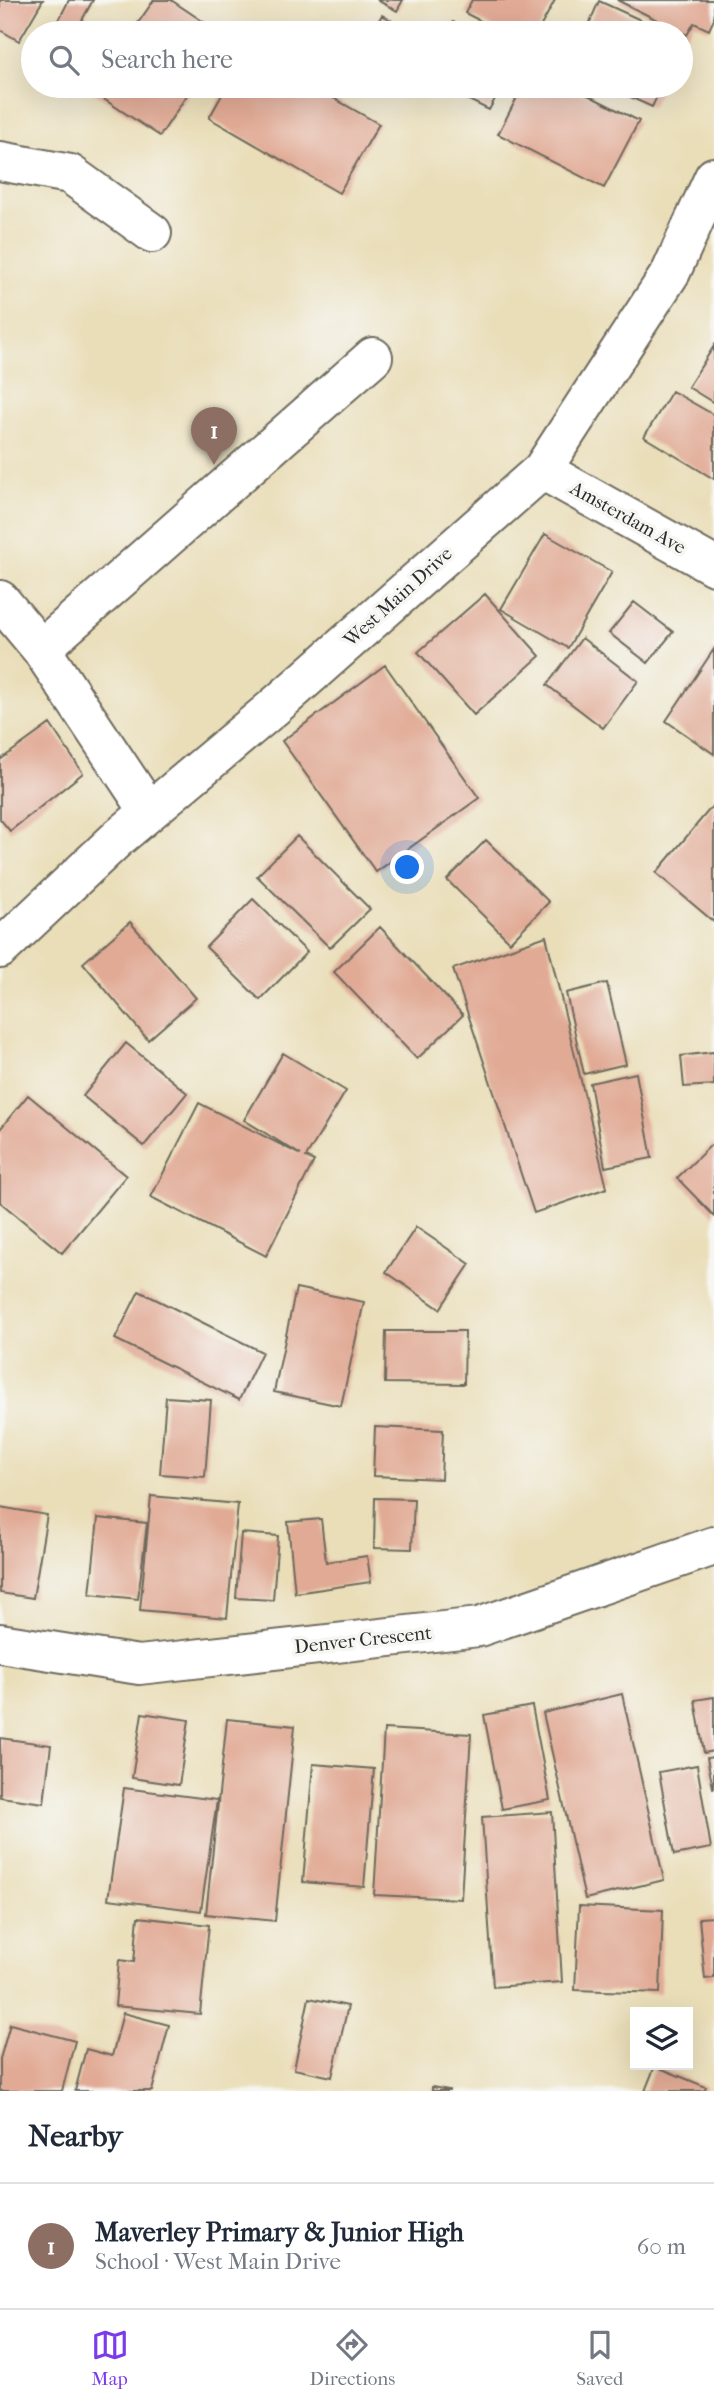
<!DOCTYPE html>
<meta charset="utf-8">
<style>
body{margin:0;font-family:"IM FELL French Canon",serif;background:#f6f6f7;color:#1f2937}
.controls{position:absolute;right:21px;bottom:21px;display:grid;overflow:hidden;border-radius:0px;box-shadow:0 7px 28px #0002}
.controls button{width:63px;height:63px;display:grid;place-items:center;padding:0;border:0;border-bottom:2px solid #e0e1e3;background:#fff;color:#1f2937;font:35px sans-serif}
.you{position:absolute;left:408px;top:868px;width:24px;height:24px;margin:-18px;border:5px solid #fff;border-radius:50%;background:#1a73e8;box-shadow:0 0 0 10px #1a73e833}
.badge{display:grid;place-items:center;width:46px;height:46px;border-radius:50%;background:#7c3aed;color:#fff;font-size:23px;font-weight:700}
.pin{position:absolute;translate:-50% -58px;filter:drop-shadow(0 2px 4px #0008)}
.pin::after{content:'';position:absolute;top:37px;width:24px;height:21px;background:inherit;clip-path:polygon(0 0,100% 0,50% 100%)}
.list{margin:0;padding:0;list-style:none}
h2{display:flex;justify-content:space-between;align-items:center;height:91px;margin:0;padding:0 28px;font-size:30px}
h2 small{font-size:23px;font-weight:400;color:#747a83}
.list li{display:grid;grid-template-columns:46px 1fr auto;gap:21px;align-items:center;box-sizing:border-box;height:126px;padding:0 28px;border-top:2px solid #e0e1e3}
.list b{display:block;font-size:26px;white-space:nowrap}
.list p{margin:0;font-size:23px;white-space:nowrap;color:#747a83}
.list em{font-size:23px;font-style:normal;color:#747a83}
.icon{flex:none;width:38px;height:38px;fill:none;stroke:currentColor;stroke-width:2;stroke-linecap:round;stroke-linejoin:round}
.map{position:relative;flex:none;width:714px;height:2091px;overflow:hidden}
.search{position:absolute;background:#fff;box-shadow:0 7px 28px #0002;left:21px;right:21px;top:21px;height:77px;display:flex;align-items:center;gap:18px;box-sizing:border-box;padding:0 24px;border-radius:38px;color:#747a83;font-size:26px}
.sheet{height:217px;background:#fff}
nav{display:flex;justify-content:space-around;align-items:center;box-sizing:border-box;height:98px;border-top:2px solid #e0e1e3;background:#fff;font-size:19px;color:#747a83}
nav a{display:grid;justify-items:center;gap:4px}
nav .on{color:#7c3aed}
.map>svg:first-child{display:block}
.building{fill:#e1aa95}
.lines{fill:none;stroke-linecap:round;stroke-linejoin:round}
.minor-casing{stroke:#6e6a5d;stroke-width:42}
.minor{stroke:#fff;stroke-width:38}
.labels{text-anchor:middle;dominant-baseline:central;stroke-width:7;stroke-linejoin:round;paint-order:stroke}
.street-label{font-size:19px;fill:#2b2b2b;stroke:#f6f6f2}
</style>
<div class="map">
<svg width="714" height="2091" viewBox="0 0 714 2091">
<rect width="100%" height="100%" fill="#f6f6f2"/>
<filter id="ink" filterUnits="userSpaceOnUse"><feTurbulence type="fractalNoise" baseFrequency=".0143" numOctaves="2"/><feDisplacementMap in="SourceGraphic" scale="14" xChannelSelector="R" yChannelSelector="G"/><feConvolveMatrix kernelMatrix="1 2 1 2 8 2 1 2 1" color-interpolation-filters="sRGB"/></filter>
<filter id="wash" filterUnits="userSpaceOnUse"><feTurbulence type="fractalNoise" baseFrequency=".00686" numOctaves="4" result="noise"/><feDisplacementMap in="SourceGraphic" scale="28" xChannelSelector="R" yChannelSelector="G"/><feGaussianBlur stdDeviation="1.57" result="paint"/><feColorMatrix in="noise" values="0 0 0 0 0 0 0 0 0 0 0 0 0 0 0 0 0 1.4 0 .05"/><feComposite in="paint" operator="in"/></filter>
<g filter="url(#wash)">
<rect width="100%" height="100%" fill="#eadeb9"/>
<g id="blocks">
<path class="building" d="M 0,0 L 43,0 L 19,41 L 0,30 Z
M 69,0 L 93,0 L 75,33 L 52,33 Z
M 154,0 L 171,0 L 220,33 L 131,33 Z
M 377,0 L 403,0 L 397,11 Z
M 472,0 L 555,0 L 537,33 L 504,33 L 465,13 Z
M 617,0 L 714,0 L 714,19 L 709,30 L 694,23 L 687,35 Z
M 599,1 L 669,33 L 585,33 Z
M 382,15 L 414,33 L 371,33 Z
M 453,22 L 475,33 L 448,33 Z
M 97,86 L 193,86 L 160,136 L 93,92 Z
M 227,86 L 312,86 L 379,124 L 339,193 L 209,118 Z
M 440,86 L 502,86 L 489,110 Z
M 523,86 L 570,86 L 639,121 L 604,188 L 498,134 Z
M 606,86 L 662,86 L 652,107 Z
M 714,346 L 714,403 L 688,387 Z
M 672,391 L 714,415 L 714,479 L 644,437 Z
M 545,534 L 612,572 L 568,648 L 501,609 Z
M 485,594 L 540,656 L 474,715 L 418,652 Z
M 634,602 L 673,632 L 648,663 L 609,633 Z
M 582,638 L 638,681 L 603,728 L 547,685 Z
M 714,649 L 714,754 L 666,721 Z
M 385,665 L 479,798 L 376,872 L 282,741 Z
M 50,724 L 83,773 L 10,831 L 0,819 L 0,760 Z
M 714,804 L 714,922 L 656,873 Z
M 297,836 L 370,909 L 330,948 L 257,876 Z
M 486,840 L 549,902 L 510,942 L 447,880 Z
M 253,899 L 307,952 L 260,1000 L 206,947 Z
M 130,922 L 196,998 L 148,1040 L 83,963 Z
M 380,927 L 463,1015 L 417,1059 L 334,972 Z
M 546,936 L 607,1188 L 534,1213 L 453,969 Z
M 607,983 L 626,1064 L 584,1074 L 566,993 Z
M 126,1043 L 187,1093 L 144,1146 L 83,1096 Z
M 714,1052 L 714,1085 L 684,1087 L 681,1056 Z
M 283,1053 L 346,1091 L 306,1157 L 314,1161 L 266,1256 L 151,1197 L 199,1103 L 301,1155 L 244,1120 Z
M 636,1073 L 652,1158 L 605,1167 L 590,1083 Z
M 28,1095 L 126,1176 L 62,1253 L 0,1202 L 0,1129 Z
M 714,1142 L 714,1216 L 677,1178 Z
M 416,1227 L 470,1264 L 440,1309 L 386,1272 Z
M 296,1288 L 364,1302 L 341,1406 L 274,1392 Z
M 139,1291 L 262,1352 L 239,1400 L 115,1339 Z
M 386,1331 L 465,1331 L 464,1384 L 385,1383 Z
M 166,1397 L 211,1400 L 205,1477 L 160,1474 Z
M 375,1427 L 443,1430 L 441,1479 L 373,1476 Z
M 151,1496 L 238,1504 L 227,1618 L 140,1610 Z
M 375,1498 L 414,1499 L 412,1549 L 374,1548 Z
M 0,1507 L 47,1515 L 33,1598 L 0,1593 Z
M 98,1518 L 147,1523 L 138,1599 L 90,1594 Z
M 321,1519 L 326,1562 L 367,1556 L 371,1582 L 295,1593 L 288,1522 Z
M 241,1533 L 278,1536 L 273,1600 L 236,1598 Z
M 622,1694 L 664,1880 L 585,1899 L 543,1713 Z
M 714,1697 L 714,1751 L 704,1753 L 695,1700 Z
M 532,1706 L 550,1800 L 502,1809 L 484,1715 Z
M 142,1713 L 189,1720 L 179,1785 L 132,1778 Z
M 227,1719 L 295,1726 L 275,1921 L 206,1914 Z
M 384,1729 L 471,1734 L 461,1899 L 374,1895 Z
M 0,1738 L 51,1745 L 44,1803 L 0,1797 Z
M 714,1757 L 714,1788 L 713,1788 L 707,1758 Z
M 313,1764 L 374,1769 L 364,1887 L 303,1882 Z
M 697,1765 L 711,1848 L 674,1855 L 659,1772 Z
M 124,1788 L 217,1800 L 201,1911 L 108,1899 Z
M 552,1812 L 562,1982 L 493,1987 L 482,1817 Z
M 579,1906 L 663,1910 L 660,1993 L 575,1990 Z
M 138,1917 L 209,1925 L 200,2014 L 115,2006 L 119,1960 L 134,1962 Z
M 714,1917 L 714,1978 L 705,1979 L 699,1918 Z
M 309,1998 L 348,2006 L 332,2077 L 294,2069 Z
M 123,2013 L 169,2025 L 152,2091 L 75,2091 L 86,2049 L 112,2056 Z
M 10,2024 L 75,2041 L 62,2091 L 0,2091 L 0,2059 Z
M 655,2066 L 706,2087 L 704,2091 L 645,2091 Z
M 432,2087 L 449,2090 L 449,2091 L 432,2091 Z"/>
</g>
</g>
<g filter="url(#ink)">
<use href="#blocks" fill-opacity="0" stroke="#6e6a5d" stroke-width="2"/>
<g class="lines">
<g class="minor-casing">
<path id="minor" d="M 0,161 L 70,174 L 152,233
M 542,470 L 714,566
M 0,600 L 41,649 L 149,811
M 41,649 L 373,357
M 0,949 L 118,838 L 273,708 L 542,470 L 671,272 L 714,177
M 0,1643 L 139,1665 L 479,1627 L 714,1546"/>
</g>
<use href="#minor" class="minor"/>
</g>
</g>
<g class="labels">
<g class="street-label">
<text transform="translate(628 518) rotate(29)">Amsterdam Ave</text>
<text transform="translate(398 597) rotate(-42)">West Main Drive</text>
<text transform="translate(363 1640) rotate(-6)">Denver Crescent</text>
</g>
</g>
</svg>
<div class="controls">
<button><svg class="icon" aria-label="layers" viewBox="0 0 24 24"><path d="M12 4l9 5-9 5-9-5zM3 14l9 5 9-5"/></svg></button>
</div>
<div class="you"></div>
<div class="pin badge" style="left:214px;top:465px;background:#8d6e63">1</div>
<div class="search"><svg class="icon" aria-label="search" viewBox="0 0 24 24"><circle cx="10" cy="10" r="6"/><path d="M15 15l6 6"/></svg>Search here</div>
</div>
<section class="sheet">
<h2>Nearby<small></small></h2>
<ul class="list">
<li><span class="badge" style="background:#8d6e63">1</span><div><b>Maverley Primary &amp; Junior High</b><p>School · West Main Drive</p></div><em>60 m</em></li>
</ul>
</section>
<nav>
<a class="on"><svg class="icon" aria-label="map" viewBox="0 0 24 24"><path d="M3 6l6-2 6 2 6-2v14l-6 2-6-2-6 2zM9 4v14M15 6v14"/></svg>Map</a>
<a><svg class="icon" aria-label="directions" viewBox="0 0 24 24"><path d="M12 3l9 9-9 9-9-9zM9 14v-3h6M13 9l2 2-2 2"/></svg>Directions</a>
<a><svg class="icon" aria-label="saved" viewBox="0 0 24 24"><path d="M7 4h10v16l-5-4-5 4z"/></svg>Saved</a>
</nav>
